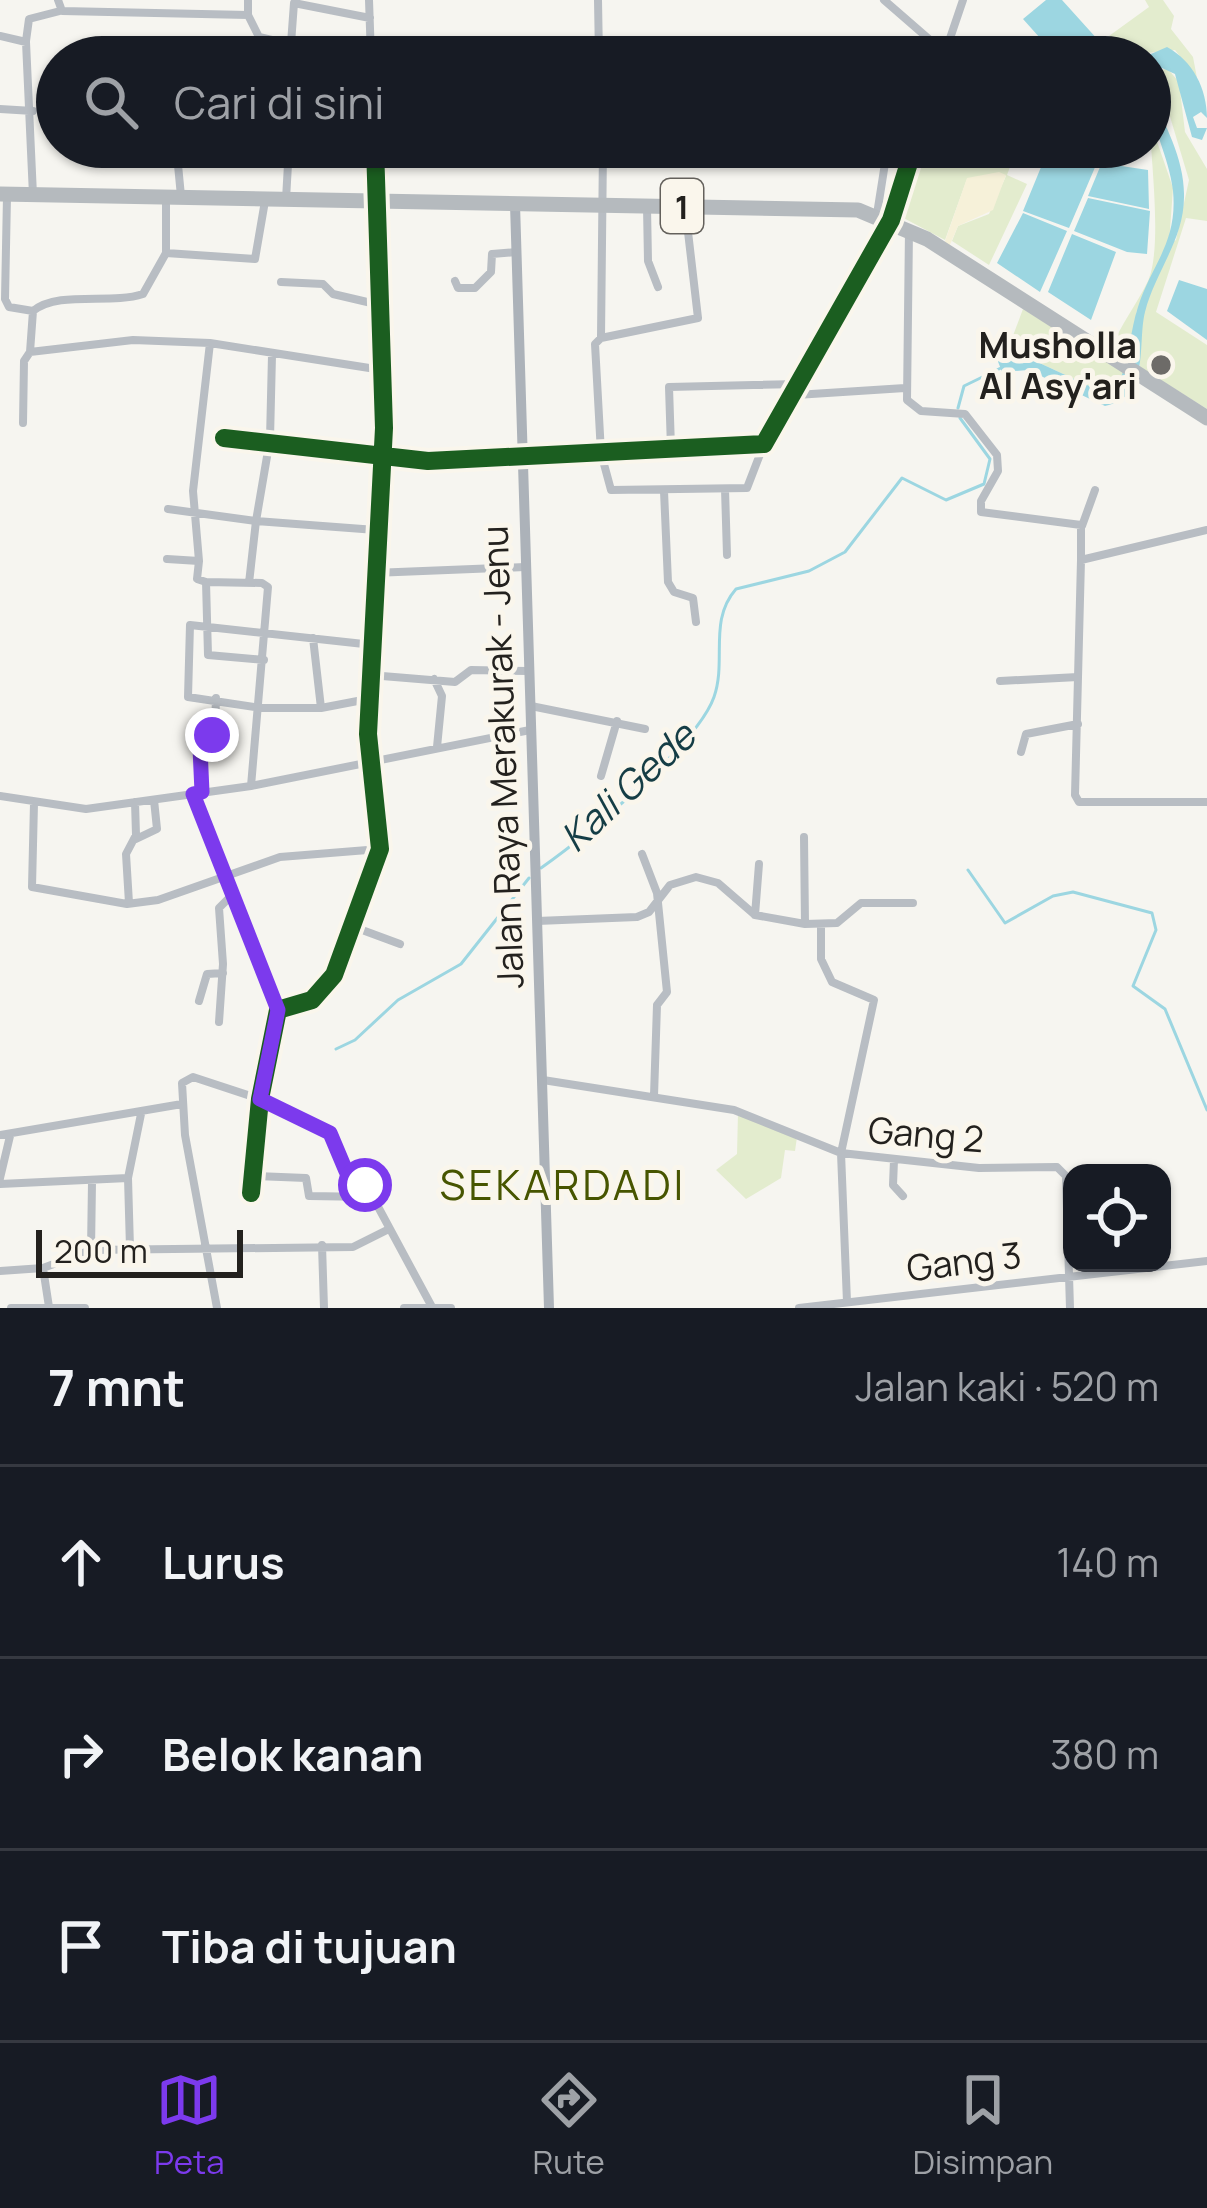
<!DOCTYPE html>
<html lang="id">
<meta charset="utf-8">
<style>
body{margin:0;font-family:Manrope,sans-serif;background:#242831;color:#f1f3f6}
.controls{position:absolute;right:36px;bottom:36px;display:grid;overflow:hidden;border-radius:24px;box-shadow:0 3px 9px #0004}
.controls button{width:108px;height:108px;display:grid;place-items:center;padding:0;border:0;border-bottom:3px solid #363941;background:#171b24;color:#f1f3f6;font:60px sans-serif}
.scale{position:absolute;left:36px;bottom:30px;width:207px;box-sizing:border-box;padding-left:12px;border:6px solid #23211e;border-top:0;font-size:33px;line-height:42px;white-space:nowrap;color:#23211e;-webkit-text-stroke:9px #faf6ec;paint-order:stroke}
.stop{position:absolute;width:36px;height:36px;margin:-27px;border:9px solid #7c3aed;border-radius:50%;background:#fff}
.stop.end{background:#7c3aed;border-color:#fff;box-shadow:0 3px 12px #0008}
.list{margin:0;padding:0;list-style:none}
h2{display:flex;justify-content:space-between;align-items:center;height:156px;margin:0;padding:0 48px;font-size:51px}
h2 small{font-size:39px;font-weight:400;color:#9ea1a6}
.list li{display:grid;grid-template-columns:78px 1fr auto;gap:36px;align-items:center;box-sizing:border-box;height:192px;padding:0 48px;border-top:3px solid #363941}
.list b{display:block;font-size:45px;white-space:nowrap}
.list em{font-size:39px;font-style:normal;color:#9ea1a6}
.icon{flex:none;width:66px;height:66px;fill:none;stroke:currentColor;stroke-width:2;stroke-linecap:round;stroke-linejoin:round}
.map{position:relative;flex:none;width:1207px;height:1308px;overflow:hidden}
.search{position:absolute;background:#171b24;box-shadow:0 3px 9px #0004;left:36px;right:36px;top:36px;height:132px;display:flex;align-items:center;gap:30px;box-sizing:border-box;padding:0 42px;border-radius:66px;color:#9ea1a6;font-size:45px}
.sheet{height:732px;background:#171b24}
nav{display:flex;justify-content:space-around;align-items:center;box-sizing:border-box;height:168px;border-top:3px solid #363941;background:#171b24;font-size:33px;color:#9ea1a6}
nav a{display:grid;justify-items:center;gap:6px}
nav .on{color:#7c3aed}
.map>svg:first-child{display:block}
.green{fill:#e3ecce}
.sand{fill:#f6f1d9}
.water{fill:#9cd6e1}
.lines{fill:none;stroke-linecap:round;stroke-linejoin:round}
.stream{stroke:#9cd6e1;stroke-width:3}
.street{stroke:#b8bdc3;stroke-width:8}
.secondary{stroke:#acb2b9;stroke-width:10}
.highway{stroke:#b5babe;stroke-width:15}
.cycleway-casing{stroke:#faf6ec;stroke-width:26}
.cycleway{stroke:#1b5e20;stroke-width:18}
.route{stroke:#7c3aed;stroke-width:15}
.poi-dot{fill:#6d6b68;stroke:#faf6ec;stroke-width:4.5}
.labels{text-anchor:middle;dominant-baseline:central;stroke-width:10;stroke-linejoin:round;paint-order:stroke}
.shield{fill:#faf6ec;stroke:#64615c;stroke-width:3}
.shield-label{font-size:33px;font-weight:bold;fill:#23211e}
.poi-label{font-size:36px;font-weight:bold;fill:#23211e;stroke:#faf6ec;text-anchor:end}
.street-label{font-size:36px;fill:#23211e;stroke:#faf6ec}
.water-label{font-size:39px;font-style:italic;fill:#153d45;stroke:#faf6ec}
.quarter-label{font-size:42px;letter-spacing:3px;fill:#475500;stroke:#faf6ec}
</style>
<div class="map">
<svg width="1207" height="1308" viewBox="0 0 1207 1308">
<rect width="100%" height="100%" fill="#f6f5f0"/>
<path class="green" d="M 1145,0 L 1163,0 L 1174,16 L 1171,29 L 1193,57 L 1197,78 L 1175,50 L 1108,57 L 1105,51 L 1080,57 L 1149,7 Z
M 1167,68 L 1179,82 L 1185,132 L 1207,169 L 1207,221 L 1186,218 L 1156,312 L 1207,345 L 1207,409 L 1140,367 L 1137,310 L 1128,359 L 1111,349 C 1121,324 1137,304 1148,281 C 1163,247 1150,156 1150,121 L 1173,188 L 1169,244 L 1176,240 L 1189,180 L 1162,90 L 1150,85 L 1150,76 Z
M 917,147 L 977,147 L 998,165 L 1013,147 L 1096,147 L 1095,152 L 1047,150 L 1014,156 L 1007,175 L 1027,184 L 989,265 L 952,241 L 958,226 L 989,214 L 1006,176 L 967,179 L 945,240 L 896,214 Z
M 1023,309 L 1124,372 L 1114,387 L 1100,391 L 1033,360 L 1005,357 Z
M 738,1113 L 797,1137 L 795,1151 L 785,1150 L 781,1178 L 746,1199 L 716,1170 L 737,1154 Z"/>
<path class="sand" d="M 999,172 L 1006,175 L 993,210 L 958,226 L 949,247 L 944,244 L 967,178 Z"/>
<path class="water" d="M 1046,0 L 1062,0 L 1099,41 L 1074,57 L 1057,57 L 1023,19 Z
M 1167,47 C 1193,61 1207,89 1207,118 L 1201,112 L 1193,117 L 1197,128 L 1207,128 L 1202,140 L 1192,137 L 1175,74 L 1162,68 L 1150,76 L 1150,57 L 1144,57 Z
M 1150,91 C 1165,125 1185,160 1184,197 C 1184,240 1155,272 1145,312 C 1137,344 1151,397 1105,406 L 1028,370 L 1002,372 L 997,359 L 1033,360 L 1100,391 L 1120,380 C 1130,356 1130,331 1138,307 C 1151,265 1178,243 1173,191 C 1169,155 1150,127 1150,91 Z
M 1046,155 L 1096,165 L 1069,228 L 1023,211 Z
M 1108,164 L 1148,170 L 1149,209 L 1088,196 L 1100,167 Z
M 1088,198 L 1150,211 L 1147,254 L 1127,252 L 1074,231 Z
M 1023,213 L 1067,231 L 1040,292 L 997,263 Z
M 1072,234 L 1116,252 L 1091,320 L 1048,292 Z
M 1179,280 L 1207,289 L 1207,340 L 1167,311 Z"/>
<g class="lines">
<path class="stream" d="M 958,408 L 964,386 L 1003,367
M 541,868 C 585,837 697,745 714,697 C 727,660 708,621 736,589 L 809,571 L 845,552 L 902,478 L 946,500 L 984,484 L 990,459 L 960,418
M 968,870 L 1005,923 L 1053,896 L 1073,892 L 1152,913 L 1156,930 L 1133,986 L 1165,1009 L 1207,1110
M 336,1049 L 355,1040 L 398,1000 L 461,964 L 529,878"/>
<path class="street" d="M 58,0 L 62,11 L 248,15
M 248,0 L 248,15 L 259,37 L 344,57
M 369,0 L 371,57
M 598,0 L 599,57
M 884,0 L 945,53
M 0,36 L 26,42 L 33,195
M 26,41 L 29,19 L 60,11
M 416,43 L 416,57
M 548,54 L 599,55
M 944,56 L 963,0
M 290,57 L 294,3 L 370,18
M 0,109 L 33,111
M 7,196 L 5,299 L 9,307 L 33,311 L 30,352 L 24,361 L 23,423
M 181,196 L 178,165 L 191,147
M 166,197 L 166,253 L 255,259 L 265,201
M 286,199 L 289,147
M 685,206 L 698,318 L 601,338 L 595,344 L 601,453 L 611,490 L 747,488 L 764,444
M 647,207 L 648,261 L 658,287
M 877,214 L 886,157
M 909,230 L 907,400 L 921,411 L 965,414 L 997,455 L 998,471 L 981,501 L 981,512 L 1081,525 L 1081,560
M 455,281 L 458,288 L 475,288 L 491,272 L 492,254 L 517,252
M 281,282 L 323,284 L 333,294 L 380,305
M 33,311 C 59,290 110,305 143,294 L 166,253
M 601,338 L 603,147
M 30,352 L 133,340 L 210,343
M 272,355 L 270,439 L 256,521 L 376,530
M 796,395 L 905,388
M 224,438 L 428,461 L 764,444 L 891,220 L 914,147
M 671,448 L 669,387 L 800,384
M 725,489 L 727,555
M 664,491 L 668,582 L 674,592 L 693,598 L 696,622
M 168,509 L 256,521 L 249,583
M 1082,526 L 1095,490
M 1207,530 L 1081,560 L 1075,795 L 1079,802 L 1207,802
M 167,559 L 199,561 L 197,579 L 206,582 L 208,655 L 264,660
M 199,561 L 193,491 L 210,343 L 382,370
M 373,573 L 525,567
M 206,582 L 262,583 L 268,587 L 251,786
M 313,638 L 321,708 L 368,699
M 370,675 L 455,682 L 471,670 L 528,671
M 434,679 L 442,696 L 437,747
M 1000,681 L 1078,677
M 531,706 L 645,729
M 321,708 L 261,708 L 188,697 L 190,625 L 373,645
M 1021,752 L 1026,734 L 1078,724
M 601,776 L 617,721
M 202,792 L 199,753 L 215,727 L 216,698
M 193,794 L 277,1010
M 0,796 L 86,809 L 251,786 L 530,730
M 34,803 L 32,887 L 127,904 L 158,900 L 280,857 L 380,849
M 804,837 L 805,924
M 136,839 L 157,829 L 154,800
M 642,854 L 657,893 L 667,992 L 657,1005 L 654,1096
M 129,903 L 126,854 L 136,835 L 135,802
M 755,915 L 759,864
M 537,921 L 637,917 L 649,912 L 670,885 L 696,877 L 718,883 L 755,915 L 805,924 L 837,923 L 861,903 L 913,903
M 821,926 L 821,959 L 832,982 L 874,1000 L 841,1153 L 847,1302
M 354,927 L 400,944
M 199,1001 L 207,974 L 223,973
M 219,1022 L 223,964 L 219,908 L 231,896
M 543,1080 L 734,1110 L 841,1153 L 979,1168 L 1057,1167 L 1066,1176 L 1070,1308
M 0,1135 L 182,1104
M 894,1160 L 893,1185 L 903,1196
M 256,1176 L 306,1178 L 309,1196 L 371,1197
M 0,1178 L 10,1136
M 0,1184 L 128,1178
M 251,1193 L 260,1099 L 278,1010 L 312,1000 L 334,975 L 380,849 L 368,734 L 384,428 L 375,147
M 322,1245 L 324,1308
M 130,1248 L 128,1178 L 141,1114
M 91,1250 L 92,1182
M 43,1268 L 49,1307
M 0,1271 L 43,1268 L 91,1250 L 353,1247 L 387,1230
M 11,1308 L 85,1308
M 217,1308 L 185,1135 L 182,1083 L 193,1077 L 260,1099 L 330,1133 L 344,1169 L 369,1190 L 432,1307
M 404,1308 L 451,1308
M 799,1308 L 1207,1261"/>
<path class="secondary" d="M 515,204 L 549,1308"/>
<path class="highway" d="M 0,194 L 858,210 L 927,239 L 1207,418"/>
<g class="cycleway-casing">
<path id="cycleway" d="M 224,438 L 428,461 L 764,444 L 891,220 L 914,147
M 251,1193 L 260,1099 L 278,1010 L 312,1000 L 334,975 L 380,849 L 368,734 L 384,428 L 375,147"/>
</g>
<use href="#cycleway" class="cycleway"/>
</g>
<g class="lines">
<path class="route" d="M 212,735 L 200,748 L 202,792 L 193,794 L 278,1010 L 260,1099 L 330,1133 L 346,1171 L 365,1185"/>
</g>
<circle class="poi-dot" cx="1161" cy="365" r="12"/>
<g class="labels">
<rect class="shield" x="661" y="179" width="42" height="54" rx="9"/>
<g class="shield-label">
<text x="682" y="206">1</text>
</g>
<g class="poi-label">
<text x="1137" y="344">Musholla<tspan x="1137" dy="41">Al Asy'ari</tspan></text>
</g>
<g class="street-label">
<text transform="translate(502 757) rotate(-92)">Jalan Raya Merakurak - Jenu</text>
<text transform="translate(926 1134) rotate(5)">Gang 2</text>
<text transform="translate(964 1261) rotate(-7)">Gang 3</text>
</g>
<g class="water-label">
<text transform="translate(627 786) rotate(-43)">Kali Gede</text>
</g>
<g class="quarter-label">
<text x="563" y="1184">SEKARDADI</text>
</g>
</g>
</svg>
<div class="controls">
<button><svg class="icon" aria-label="locate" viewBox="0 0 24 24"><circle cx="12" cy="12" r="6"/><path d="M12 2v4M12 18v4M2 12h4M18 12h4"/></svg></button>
</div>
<div class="scale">200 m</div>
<div class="stop" style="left:365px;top:1185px"></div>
<div class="stop end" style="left:212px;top:735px"></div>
<div class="search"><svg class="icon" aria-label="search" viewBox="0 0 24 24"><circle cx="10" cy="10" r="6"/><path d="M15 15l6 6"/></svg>Cari di sini</div>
</div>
<section class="sheet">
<h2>7 mnt<small>Jalan kaki · 520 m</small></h2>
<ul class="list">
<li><svg class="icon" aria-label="ahead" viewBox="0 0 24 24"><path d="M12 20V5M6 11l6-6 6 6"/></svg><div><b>Lurus</b></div><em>140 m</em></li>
<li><svg class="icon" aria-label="right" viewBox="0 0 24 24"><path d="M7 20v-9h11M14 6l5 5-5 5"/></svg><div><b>Belok kanan</b></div><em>380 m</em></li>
<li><svg class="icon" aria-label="arrive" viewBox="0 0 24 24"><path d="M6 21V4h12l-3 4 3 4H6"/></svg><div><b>Tiba di tujuan</b></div></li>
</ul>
</section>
<nav>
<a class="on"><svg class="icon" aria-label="map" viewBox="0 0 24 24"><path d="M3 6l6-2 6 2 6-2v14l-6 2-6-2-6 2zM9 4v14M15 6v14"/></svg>Peta</a>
<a><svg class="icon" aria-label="directions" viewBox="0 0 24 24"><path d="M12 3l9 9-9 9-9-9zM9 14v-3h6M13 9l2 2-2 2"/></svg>Rute</a>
<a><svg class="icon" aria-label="saved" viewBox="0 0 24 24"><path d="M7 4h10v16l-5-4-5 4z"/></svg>Disimpan</a>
</nav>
